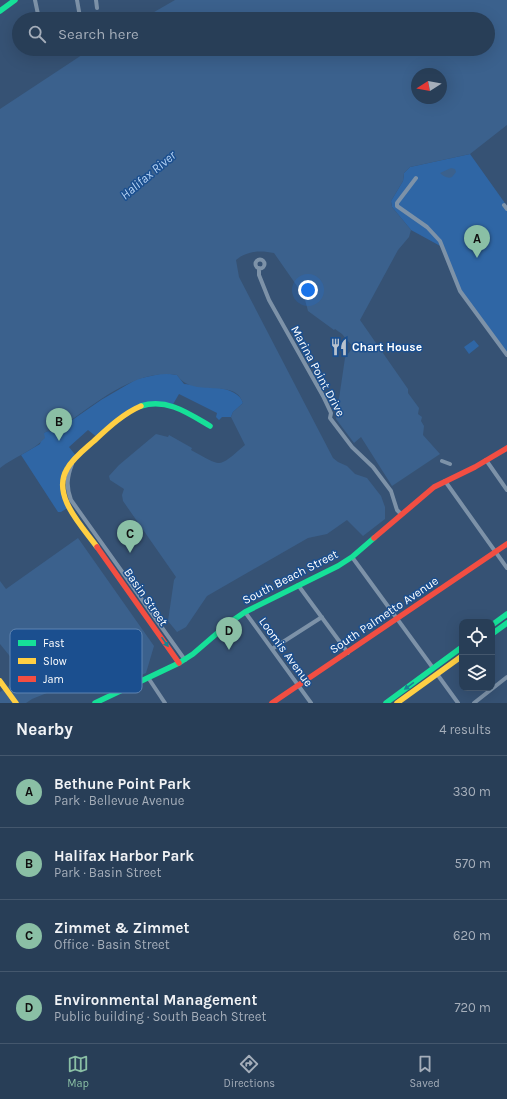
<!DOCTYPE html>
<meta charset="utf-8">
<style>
body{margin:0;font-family:Karla,sans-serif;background:#344961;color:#f1f3f6}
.controls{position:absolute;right:12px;bottom:12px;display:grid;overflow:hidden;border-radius:8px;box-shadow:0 4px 16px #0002}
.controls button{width:36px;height:36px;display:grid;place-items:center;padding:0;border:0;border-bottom:1px solid #44576d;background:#283e57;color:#f1f3f6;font:20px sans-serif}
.compass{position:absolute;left:411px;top:68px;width:36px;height:36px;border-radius:50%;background:#283e57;box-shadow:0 4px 16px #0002;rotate:259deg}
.you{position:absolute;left:308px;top:290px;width:14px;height:14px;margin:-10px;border:3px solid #fff;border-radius:50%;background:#1a73e8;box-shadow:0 0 0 6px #1a73e833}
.badge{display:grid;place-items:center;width:26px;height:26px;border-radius:50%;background:#8abfa5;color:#111;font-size:13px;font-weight:700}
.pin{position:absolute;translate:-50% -33px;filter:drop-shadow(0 1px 2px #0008)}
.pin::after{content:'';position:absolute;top:21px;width:14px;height:12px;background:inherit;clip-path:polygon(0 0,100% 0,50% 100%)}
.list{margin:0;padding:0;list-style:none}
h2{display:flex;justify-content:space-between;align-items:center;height:52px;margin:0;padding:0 16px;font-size:17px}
h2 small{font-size:13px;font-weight:400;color:#a5aeba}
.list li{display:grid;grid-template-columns:26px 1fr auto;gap:12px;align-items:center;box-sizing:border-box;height:72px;padding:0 16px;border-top:1px solid #44576d}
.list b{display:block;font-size:15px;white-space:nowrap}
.list p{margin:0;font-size:13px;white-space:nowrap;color:#a5aeba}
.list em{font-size:13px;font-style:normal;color:#a5aeba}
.icon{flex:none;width:22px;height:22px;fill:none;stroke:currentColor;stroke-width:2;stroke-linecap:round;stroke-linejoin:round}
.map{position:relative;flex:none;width:507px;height:703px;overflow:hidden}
.search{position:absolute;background:#283e57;box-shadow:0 4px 16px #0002;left:12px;right:12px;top:12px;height:44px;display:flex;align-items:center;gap:10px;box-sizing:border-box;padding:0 14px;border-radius:22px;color:#a5aeba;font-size:15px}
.sheet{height:340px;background:#283e57}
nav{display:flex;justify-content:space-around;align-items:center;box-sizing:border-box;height:56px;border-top:1px solid #44576d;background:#283e57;font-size:11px;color:#a5aeba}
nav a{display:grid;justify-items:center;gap:2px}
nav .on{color:#8abfa5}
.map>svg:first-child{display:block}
.green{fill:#2f66a5}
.water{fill:#3b618d;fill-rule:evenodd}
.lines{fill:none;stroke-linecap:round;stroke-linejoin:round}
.street{stroke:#7d92a8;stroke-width:4}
.fast{stroke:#16e098;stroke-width:5.5}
.slow{stroke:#ffcf43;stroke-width:5.5}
.jam{stroke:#f24e42;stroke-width:5.5}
.oneway{fill:#198292}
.labels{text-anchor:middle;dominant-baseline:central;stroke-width:3;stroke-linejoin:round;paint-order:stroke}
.poi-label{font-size:12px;font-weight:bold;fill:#fff;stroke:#1b4f8f;text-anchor:start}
.street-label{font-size:12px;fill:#fff;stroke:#1b4f8f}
.water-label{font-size:13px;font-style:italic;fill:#b5d3f5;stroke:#1b4f8f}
.key{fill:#1b4f8f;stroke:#5f84b1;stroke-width:1}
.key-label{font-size:11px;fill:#fff}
</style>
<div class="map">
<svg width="507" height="703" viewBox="0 0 507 703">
<rect width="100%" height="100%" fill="#365274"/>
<path class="green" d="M 470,154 L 507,206 L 507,352 L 460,291 L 444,248 L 411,230 L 392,207 L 391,201 L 403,181 L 404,173 L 410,167 Z
M 474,340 L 479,346 L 469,354 L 464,347 Z
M 164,373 L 177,375 L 184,384 C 200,386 238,385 243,403 L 233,412 L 231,417 L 222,417 L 219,420 L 216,417 L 217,413 L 179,394 L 172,406 L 168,404 L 141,406 L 98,438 L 88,430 L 69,447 L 77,457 C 60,475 62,484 69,507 L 61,512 L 58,512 L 21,455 L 40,444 L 43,433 L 48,431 L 55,432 L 101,400 L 137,379 Z"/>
<path class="water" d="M 175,0 L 507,0 L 507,125 L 470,154 L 410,167 L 404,173 L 403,181 L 391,201 L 392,207 L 411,230 L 409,237 L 398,250 L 360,320 L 408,389 L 408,393 L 419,408 L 418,414 L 422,417 L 421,421 L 424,426 L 423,435 L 440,454 L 392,486 L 361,437 L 354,443 L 336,419 L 345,358 L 353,347 L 342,334 L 335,329 L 334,330 L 308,311 L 304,296 L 274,253 C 260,250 246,251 236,260 L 239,277 L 333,458 L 338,462 L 347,466 L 355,474 L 367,478 L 381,496 L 385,507 L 385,519 L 363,536 L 347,520 L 327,534 L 308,538 L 207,596 L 186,627 L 177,632 L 168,621 L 174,580 L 176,577 L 123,501 L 122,495 L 124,489 L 110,480 L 109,476 L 119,465 L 156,434 L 168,437 L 169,435 L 192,448 L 191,450 C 223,467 217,469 245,445 L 231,417 L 233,412 L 243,403 C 236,377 192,399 177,375 C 135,367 88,409 55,432 L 48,431 L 44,433 L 45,438 C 33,451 14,457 0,468 L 0,109 L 91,49 L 488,49 L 488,19 L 142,19 ZM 417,74 L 441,74 L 441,98 L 417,98 Z
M 451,168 L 455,169 L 456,172 L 452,177 C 448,179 443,176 440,173 Z
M 78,538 L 154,646 L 146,673 L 108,690 L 99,672 L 32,699 L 26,703 L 0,703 L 0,692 L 13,683 L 17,673 L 13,660 L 0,644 L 0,581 L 6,589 Z"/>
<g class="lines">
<path class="street" d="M 35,0 L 39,19
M 77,0 L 80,17
M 96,0 L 97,8
M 416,178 L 397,203 L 397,206 L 427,227 L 440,241 L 460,291 L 507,355
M 504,205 L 507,209
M255.5 264a4.5 4.5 0 1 1 9 0a4.5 4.5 0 1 1-9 0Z
M 259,268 L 259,275 L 269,300 L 323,396 L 331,413 L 330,418 L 352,447 L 373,467 L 391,491 L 397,510 L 401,514
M 486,460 L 507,490
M 442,461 L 450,464
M 72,464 C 67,477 66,487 71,500 L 185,660
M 445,481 L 507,568
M 352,557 L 433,668
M 298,585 L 348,653
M 245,612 L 311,703
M 272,649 L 322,617
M 437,674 L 458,703
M 149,679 L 165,703
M 474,703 L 507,677"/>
<path class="fast" d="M 0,11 L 15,0
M 141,406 C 167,398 188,413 210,426
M 492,625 L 507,614
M 492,634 L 507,623
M 95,703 L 179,663 L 193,654 L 229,623 L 245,612 L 338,566 L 352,557 L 374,538
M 386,703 L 462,647"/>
<path class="slow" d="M 97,547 C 83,527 51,496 67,469 C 73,458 85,449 94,441 C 108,428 124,413 141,406
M 0,681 L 16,703
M 397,703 L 462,656"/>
<path class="jam" d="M 374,538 L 434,487 L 475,467 L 507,448
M 97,547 L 179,663
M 272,703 L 507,544"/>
</g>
<defs><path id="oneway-solid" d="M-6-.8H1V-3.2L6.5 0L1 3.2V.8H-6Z"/></defs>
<g class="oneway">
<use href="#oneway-solid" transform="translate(165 642) rotate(55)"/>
<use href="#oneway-solid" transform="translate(409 686) rotate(144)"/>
</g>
<defs>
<g id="restaurant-bare" transform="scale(1.38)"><path d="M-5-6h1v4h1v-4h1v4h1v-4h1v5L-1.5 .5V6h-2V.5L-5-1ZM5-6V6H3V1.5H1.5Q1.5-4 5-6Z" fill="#b9c2ce" stroke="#1b4f8f" stroke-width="2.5" paint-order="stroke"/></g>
</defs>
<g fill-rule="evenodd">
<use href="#restaurant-bare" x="339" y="347"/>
</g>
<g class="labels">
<g class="poi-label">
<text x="352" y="347">Chart House</text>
</g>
<g class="street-label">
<text transform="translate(318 371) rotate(62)">Marina Point Drive</text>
<text transform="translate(290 577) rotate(-27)">South Beach Street</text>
<text transform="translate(146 597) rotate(55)">Basin Street</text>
<text transform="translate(384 615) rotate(-34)">South Palmetto Avenue</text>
<text transform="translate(286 652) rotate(54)">Loomis Avenue</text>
</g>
<g class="water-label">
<text transform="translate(148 175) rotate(-40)">Halifax River</text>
</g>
</g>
<rect x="10" y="629" width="132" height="64" rx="6" class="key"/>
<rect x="18" y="640" width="18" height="6" fill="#16e098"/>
<rect x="18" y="658" width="18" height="6" fill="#ffcf43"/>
<rect x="18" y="676" width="18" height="6" fill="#f24e42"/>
<g class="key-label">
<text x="43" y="647">Fast</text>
<text x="43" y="665">Slow</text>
<text x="43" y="683">Jam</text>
</g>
</svg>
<div class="controls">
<button><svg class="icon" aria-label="locate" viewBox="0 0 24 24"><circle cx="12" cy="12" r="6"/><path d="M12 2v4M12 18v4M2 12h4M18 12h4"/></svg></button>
<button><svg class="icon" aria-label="layers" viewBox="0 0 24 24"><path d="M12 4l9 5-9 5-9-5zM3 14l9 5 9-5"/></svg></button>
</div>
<svg class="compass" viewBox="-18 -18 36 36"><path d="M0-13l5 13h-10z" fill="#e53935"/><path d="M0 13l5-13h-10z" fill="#a5aeba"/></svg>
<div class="you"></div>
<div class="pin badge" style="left:477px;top:258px">A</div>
<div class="pin badge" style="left:59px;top:441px">B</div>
<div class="pin badge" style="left:130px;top:553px">C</div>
<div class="pin badge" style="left:229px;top:650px">D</div>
<div class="search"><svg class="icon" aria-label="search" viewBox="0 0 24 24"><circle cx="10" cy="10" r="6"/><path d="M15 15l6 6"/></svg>Search here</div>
</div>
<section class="sheet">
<h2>Nearby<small>4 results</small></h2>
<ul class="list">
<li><span class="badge">A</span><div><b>Bethune Point Park</b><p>Park · Bellevue Avenue</p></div><em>330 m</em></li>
<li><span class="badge">B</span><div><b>Halifax Harbor Park</b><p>Park · Basin Street</p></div><em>570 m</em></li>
<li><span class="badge">C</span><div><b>Zimmet &amp; Zimmet</b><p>Office · Basin Street</p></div><em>620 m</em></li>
<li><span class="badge">D</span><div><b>Environmental Management</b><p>Public building · South Beach Street</p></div><em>720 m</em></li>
</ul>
</section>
<nav>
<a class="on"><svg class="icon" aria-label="map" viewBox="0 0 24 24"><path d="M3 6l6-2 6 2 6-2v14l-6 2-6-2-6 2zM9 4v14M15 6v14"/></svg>Map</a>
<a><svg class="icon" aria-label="directions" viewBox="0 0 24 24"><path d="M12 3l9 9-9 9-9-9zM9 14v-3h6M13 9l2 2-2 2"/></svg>Directions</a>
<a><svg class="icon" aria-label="saved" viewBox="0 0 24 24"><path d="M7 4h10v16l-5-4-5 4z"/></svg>Saved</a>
</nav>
